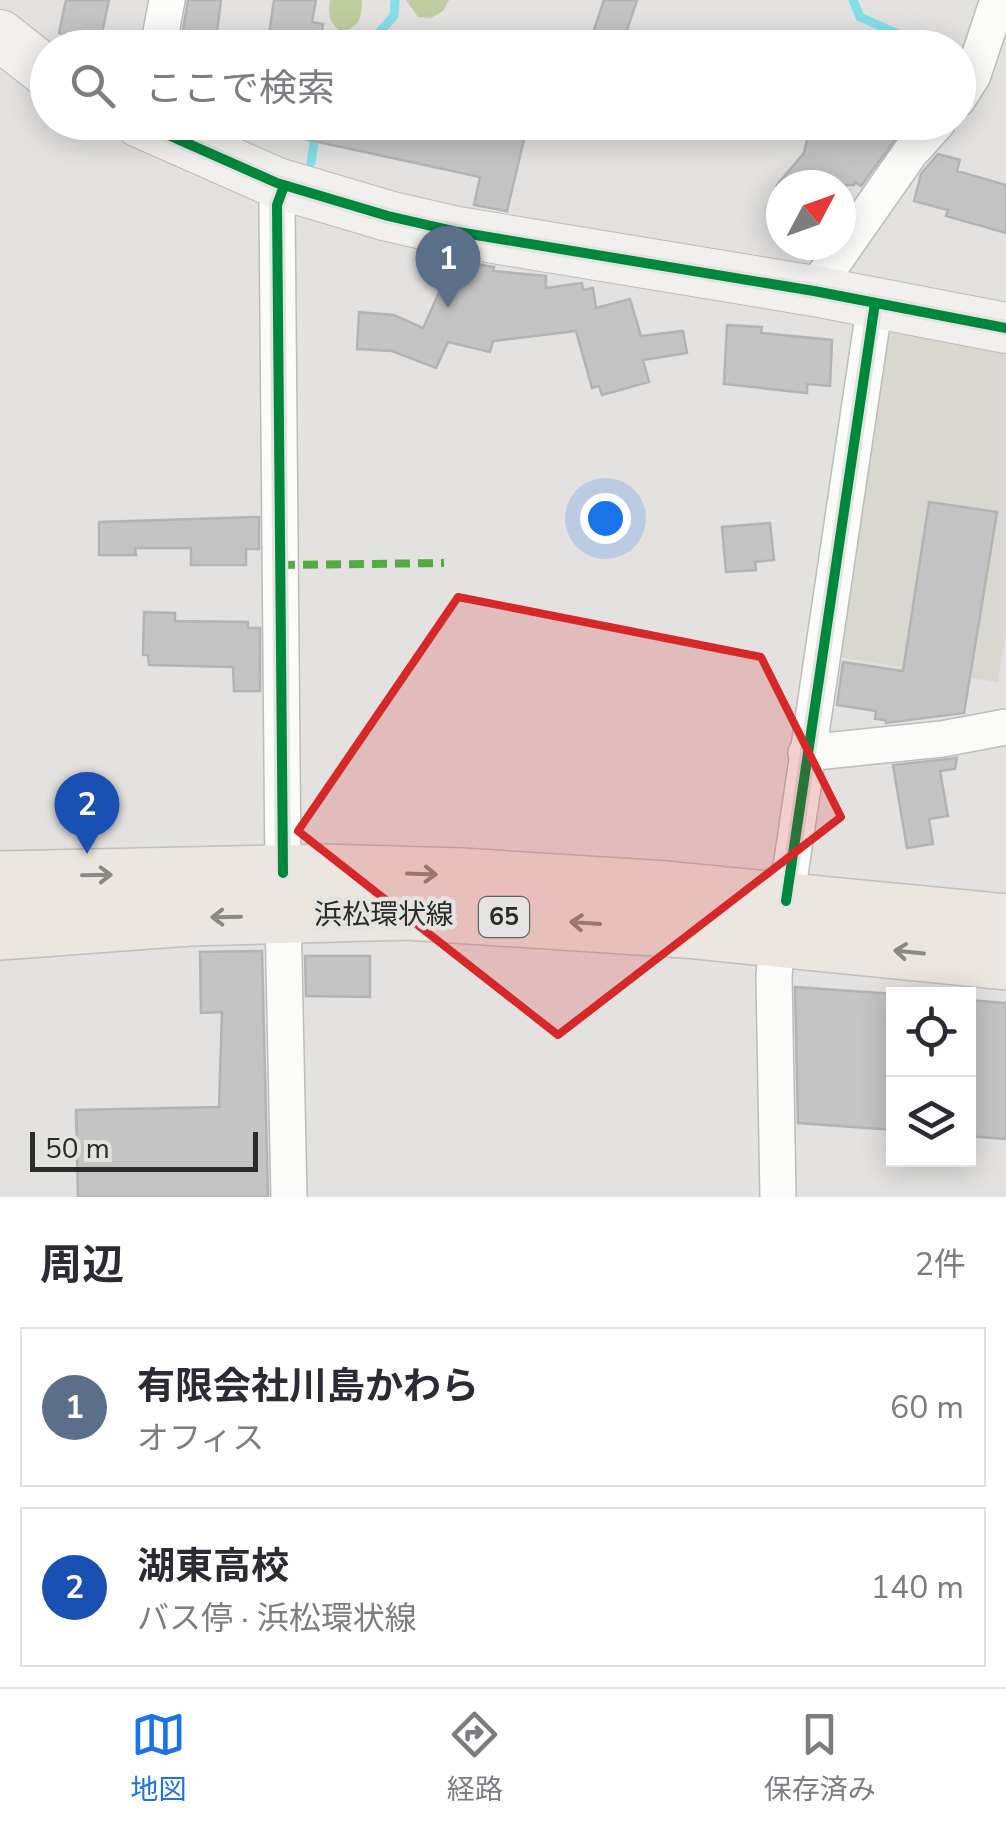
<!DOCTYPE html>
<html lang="ja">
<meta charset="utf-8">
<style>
body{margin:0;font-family:"Nunito Sans","Noto Sans JP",sans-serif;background:#f7f7f7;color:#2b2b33}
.controls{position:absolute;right:30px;bottom:30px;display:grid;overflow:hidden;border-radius:0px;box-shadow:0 5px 25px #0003}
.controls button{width:90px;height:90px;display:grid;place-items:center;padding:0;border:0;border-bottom:2px solid #e1e1e2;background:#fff;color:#2b2b33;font:50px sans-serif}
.compass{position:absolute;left:766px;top:170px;width:90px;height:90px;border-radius:50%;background:#fff;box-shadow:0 5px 25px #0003;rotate:49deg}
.scale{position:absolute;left:30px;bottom:25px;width:228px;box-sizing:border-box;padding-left:10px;border:5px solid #2c2c2a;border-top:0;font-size:28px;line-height:35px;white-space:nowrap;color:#2c2c2a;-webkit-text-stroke:8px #e4e3e0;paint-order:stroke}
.you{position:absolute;left:605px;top:518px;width:35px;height:35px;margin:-25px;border:8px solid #fff;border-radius:50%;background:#1a73e8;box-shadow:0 0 0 15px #1a73e833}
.badge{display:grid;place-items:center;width:65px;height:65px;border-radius:50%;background:#1a73e8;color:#fff;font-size:32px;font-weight:700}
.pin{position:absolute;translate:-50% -82px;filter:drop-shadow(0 2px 5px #0008)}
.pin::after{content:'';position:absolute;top:52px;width:35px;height:30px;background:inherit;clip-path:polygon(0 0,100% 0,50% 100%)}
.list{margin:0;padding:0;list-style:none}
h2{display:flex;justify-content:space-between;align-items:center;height:130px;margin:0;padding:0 40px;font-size:42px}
h2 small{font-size:32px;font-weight:400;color:#7c7c81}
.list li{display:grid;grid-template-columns:65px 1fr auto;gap:30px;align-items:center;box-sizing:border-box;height:160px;margin:0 20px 20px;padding:0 20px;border:2px solid #e1e1e2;border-radius:0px}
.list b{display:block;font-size:38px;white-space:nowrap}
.list p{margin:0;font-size:32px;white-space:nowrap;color:#7c7c81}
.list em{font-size:32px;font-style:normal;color:#7c7c81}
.icon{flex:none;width:55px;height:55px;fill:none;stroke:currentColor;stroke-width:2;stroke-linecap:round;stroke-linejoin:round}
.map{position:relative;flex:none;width:1006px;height:1197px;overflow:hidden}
.search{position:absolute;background:#fff;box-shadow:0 5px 25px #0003;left:30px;right:30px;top:30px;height:110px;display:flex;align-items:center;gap:25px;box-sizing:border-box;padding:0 35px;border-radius:55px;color:#7c7c81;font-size:38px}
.sheet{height:490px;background:#fff}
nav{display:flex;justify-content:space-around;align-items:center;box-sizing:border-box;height:140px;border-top:2px solid #e1e1e2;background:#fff;font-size:28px;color:#7c7c81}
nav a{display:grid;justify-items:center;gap:5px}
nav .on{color:#1a73e8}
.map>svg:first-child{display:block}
.built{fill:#d8d7d0}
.green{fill:#c0cda0}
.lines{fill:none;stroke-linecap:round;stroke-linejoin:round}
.stream{stroke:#85dfe8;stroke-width:9}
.building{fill:#c5c4c4;stroke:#b4b3b3;stroke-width:2.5}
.street-casing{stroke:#bcbcba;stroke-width:38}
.secondary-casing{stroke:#bcbcba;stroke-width:52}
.primary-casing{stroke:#bfbfbe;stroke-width:58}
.street{stroke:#fbfbfa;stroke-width:35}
.secondary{stroke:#f2f0ee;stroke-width:50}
.primary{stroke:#ece6e0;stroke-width:55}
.quiet{stroke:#54ab44;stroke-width:8;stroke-dasharray:15 8;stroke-linecap:butt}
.cycleway-casing{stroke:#e4e3e0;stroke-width:16}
.cycleway{stroke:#00873e;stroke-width:10}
.oneway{stroke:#8c8985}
.marked{fill:#d62828;fill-opacity:0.2;stroke:#d62828;stroke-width:8;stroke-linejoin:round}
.labels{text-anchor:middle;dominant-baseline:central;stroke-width:9;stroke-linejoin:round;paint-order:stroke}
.shield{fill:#e4e3e0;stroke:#636361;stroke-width:2.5}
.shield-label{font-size:25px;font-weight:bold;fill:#2c2c2a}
.street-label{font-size:28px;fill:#2c2c2a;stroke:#e4e3e0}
</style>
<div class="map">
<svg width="1006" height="1197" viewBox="0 0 1006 1197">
<rect width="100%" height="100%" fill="#e3e2e1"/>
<path class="built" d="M 887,330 L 1006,347 L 1006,630 L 998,682 L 837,657 Z"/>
<path class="green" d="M 330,0 L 362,0 C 362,18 359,29 340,31 C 329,22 328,14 330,0 Z
M 406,0 L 449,0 L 443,11 L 431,18 L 418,17 Z"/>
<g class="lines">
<path class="stream" d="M 853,0 L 860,17 L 914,41 L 916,48
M 365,48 L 394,16 L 395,0
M 311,163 L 316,130"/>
</g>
<path class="building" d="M 66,0 L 109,0 L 100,42 L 59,33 Z
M 188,0 L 221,0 L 215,48 L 180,48 Z
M 274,0 L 316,0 L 312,22 L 323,24 L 320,48 L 267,48 Z
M 604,0 L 637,0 L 621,48 L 588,48 Z
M 287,122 L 497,122 L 496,128 L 525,135 L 507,211 L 474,205 L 480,177 L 286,135 Z
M 811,122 L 908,122 L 861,186 L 855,182 L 854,185 L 777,185 L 804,153 Z
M 938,154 L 960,160 L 957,171 L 1006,185 L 1006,233 L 946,216 L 948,210 L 914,201 L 921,174 Z
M 447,259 L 494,267 L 493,271 L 546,276 L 546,288 L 582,283 L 583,290 L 593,288 L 596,308 L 630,299 L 641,336 L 683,331 L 687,353 L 643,360 L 649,382 L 602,395 L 599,386 L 592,388 L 576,331 L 493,341 L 490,352 L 448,342 L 436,368 L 392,351 L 357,349 L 359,312 L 394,315 L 423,328 L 447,275 L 441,273 Z
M 727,325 L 762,327 L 761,333 L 832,340 L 830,386 L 807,384 L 807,393 L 724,384 Z
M 929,502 L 997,512 L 964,713 L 886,723 L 885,720 L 875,719 L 876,711 L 837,705 L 843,662 L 903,671 Z
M 259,517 L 259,549 L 246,549 L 246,565 L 191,565 L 191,548 L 135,548 L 136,555 L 99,555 L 99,522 Z
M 770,523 L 774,560 L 755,562 L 756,570 L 726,572 L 722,527 Z
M 144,612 L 175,613 L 175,621 L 248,622 L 248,628 L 260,628 L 260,691 L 234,691 L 233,667 L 149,665 L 148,655 L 143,655 Z
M 957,758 L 955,769 L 940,771 L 948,816 L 929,819 L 933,844 L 907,848 L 893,765 Z
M 262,951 L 268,1197 L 78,1197 L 76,1110 L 219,1107 L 222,1012 L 201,1013 L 200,952 Z
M 305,956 L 370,956 L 370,997 L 306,996 Z
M 795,987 L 894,994 L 894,1130 L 798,1123 Z
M 968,1000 L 1006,1003 L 1006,1139 L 968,1136 Z"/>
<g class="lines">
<g class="street-casing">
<path id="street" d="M 158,48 L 167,0
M 958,99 L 973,75 L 998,0
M 821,292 L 824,276 L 910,153 L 938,122
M 806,753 L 942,739 L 1006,727
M 283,873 L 277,205 L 284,186
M 786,901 L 875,303
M 283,916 L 289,1197
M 777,939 L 774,976 L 778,1197"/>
</g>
<g class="secondary-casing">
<path id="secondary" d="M 0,35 L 48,73
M 139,122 L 277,183 L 388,216 L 458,232 L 814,291 L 1006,328"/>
</g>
<g class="primary-casing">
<path id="primary" d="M 0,879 L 323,872 L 461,876 L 666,889 L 1006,922
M 0,932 L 189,918 L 407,912 L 685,930 L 1006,962"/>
</g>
<use href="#street" class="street"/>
<use href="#secondary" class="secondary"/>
<use href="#primary" class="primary"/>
<path class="quiet" d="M 280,565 L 444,563"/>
<g class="cycleway-casing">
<path id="cycleway" d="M 139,122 L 277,183 L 388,216 L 458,232 L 814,291 L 1006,328
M 283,873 L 277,205 L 284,186
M 786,901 L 875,303"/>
</g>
<use href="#cycleway" class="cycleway"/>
</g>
<defs><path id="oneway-shaft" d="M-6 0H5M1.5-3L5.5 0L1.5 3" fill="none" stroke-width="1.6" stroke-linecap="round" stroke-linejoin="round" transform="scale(2.5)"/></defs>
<g class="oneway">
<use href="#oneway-shaft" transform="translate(422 874) rotate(2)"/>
<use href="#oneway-shaft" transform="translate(97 875) rotate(-1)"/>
<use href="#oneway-shaft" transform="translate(226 917) rotate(179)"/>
<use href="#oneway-shaft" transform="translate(585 923) rotate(-176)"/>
<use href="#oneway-shaft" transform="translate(909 952) rotate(-174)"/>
</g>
<path class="marked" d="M 458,597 L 761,657 L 841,817 L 558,1035 L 298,831 Z"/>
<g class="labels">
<rect class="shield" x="479" y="897" width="50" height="40" rx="8"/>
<g class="shield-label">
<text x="504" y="917">65</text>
</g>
<g class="street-label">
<text x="384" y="915">浜松環状線</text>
</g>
</g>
</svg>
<div class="controls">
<button><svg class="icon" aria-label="locate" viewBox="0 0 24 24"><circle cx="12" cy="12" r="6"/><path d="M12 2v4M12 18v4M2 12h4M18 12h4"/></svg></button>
<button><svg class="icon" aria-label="layers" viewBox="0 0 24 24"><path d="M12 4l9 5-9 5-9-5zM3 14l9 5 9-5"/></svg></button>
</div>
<svg class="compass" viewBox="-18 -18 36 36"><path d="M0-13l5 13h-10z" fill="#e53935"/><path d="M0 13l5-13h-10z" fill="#7c7c81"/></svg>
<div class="scale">50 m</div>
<div class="you"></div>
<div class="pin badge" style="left:448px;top:308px;background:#5c6f8a">1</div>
<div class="pin badge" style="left:87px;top:854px;background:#1a4fb4">2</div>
<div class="search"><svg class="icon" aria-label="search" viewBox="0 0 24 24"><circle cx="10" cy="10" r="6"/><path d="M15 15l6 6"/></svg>ここで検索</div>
</div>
<section class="sheet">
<h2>周辺<small>2件</small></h2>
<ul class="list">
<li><span class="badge" style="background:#5c6f8a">1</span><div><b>有限会社川島かわら</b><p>オフィス</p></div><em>60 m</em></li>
<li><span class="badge" style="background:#1a4fb4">2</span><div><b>湖東高校</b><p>バス停 · 浜松環状線</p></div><em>140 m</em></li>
</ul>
</section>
<nav>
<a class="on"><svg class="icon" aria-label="map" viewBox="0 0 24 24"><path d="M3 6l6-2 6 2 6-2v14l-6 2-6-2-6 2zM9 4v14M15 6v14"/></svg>地図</a>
<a><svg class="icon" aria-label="directions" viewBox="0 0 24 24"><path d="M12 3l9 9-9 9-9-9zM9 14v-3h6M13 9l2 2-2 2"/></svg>経路</a>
<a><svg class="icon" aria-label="saved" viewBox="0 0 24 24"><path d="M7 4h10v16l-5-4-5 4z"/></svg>保存済み</a>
</nav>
